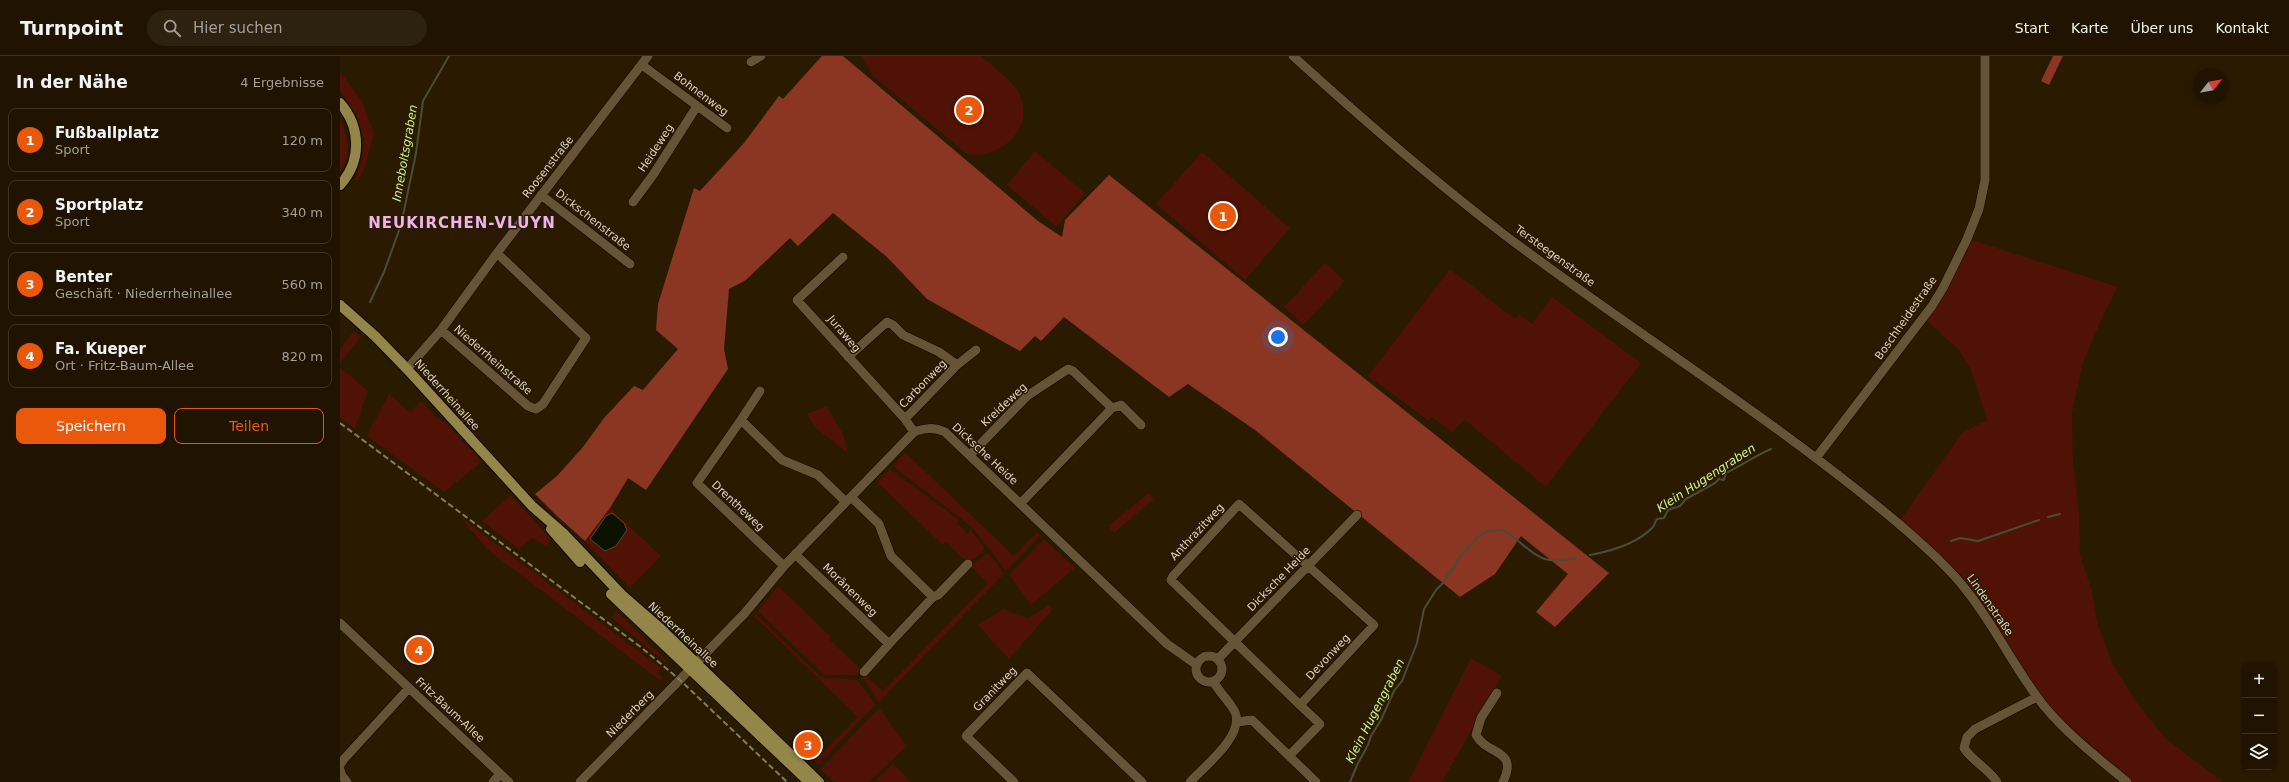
<!DOCTYPE html>
<html lang="de">
<meta charset="utf-8">
<style>
body{margin:0;font-family:"DejaVu Sans",sans-serif;background:#2d210f;color:#f1f3f6}
.controls{position:absolute;right:12px;bottom:12px;display:grid;overflow:hidden;border-radius:8px;box-shadow:0 2px 6px #0003}
.controls button{width:36px;height:36px;display:grid;place-items:center;padding:0;border:0;border-bottom:1px solid #3d3322;background:#201400;color:#f1f3f6;font:20px sans-serif}
.compass{position:absolute;left:1853px;top:12px;width:36px;height:36px;border-radius:50%;background:#201400;box-shadow:0 2px 6px #0003;rotate:59deg}
.you{position:absolute;left:938px;top:281px;width:14px;height:14px;margin:-10px;border:3px solid #fff;border-radius:50%;background:#1a73e8;box-shadow:0 0 0 6px #1a73e833}
.badge{display:grid;place-items:center;width:26px;height:26px;border-radius:50%;background:#ea580c;color:#fff;font-size:13px;font-weight:700}
.pin{position:absolute;translate:-50% -50%;border:2px solid #fff;box-shadow:0 1px 4px #0006}
.list{margin:0;padding:0;list-style:none}
h2{display:flex;justify-content:space-between;align-items:center;height:52px;margin:0;padding:0 16px;font-size:17px}
h2 small{font-size:13px;font-weight:400;color:#a29e99}
.list li{display:grid;grid-template-columns:26px 1fr auto;gap:12px;align-items:center;box-sizing:border-box;height:64px;margin:0 8px 8px;padding:0 8px;border:1px solid #3d3322;border-radius:8px}
.list b{display:block;font-size:15px;white-space:nowrap}
.list p{margin:0;font-size:13px;white-space:nowrap;color:#a29e99}
.list em{font-size:13px;font-style:normal;color:#a29e99}
.actions{display:flex;gap:8px;padding:12px 16px}
.actions a{flex:1;padding:9px 0;border:1px solid #ea580c;border-radius:8px;text-align:center;font-size:14px;color:#ea580c}
.actions .main{background:#ea580c;color:#fff}
.icon{flex:none;width:22px;height:22px;fill:none;stroke:currentColor;stroke-width:2;stroke-linecap:round;stroke-linejoin:round}
.map{position:relative;flex:none;width:1949px;height:726px;overflow:hidden}
header{display:flex;align-items:center;gap:24px;box-sizing:border-box;height:56px;padding:0 20px;background:#201400;border-bottom:1px solid #3d3322}
header strong{font-size:19px}
nav{display:flex;gap:22px;margin-inline-start:auto;font-size:14px}
.search{width:280px;height:36px;background:#2d210f;display:flex;align-items:center;gap:10px;box-sizing:border-box;padding:0 14px;border-radius:22px;color:#a29e99;font-size:15px}
main{display:flex}
aside{flex:1;background:#201400}
.map>svg:first-child{display:block}
.green{fill:#501204}
.forest{fill:#8b3622}
.water{fill:#0b1200;stroke:#4a4c3a}
.lines{fill:none;stroke-linecap:round;stroke-linejoin:round}
.stream{stroke:#4a4c3a;stroke-width:2}
.minor-casing{stroke:#120500;stroke-width:10}
.major-casing{stroke:#120500;stroke-width:12}
.minor{stroke:#665437;stroke-width:9}
.major{stroke:#948648;stroke-width:10}
.rail{stroke:#877a65;stroke-width:2;stroke-dasharray:6 3;stroke-linecap:butt}
.labels{text-anchor:middle;dominant-baseline:central;stroke-width:3;stroke-linejoin:round;paint-order:stroke}
.street-label{font-size:11px;fill:#ddd3c3;stroke:#2a1a00}
.water-label{font-size:12px;font-style:italic;fill:#cff580;stroke:#2a1a00}
.district-label{font-size:15px;font-weight:bold;letter-spacing:1px;fill:#eeb3ec;stroke:#2a1a00}
</style>
<header>
<strong>Turnpoint</strong>
<div class="search"><svg class="icon" aria-label="search" viewBox="0 0 24 24"><circle cx="10" cy="10" r="6"/><path d="M15 15l6 6"/></svg>Hier suchen</div>
<nav><a>Start</a><a>Karte</a><a>Über uns</a><a>Kontakt</a></nav>
</header>
<main>
<aside>
<h2>In der Nähe<small>4 Ergebnisse</small></h2>
<ul class="list">
<li><span class="badge">1</span><div><b>Fußballplatz</b><p>Sport</p></div><em>120 m</em></li>
<li><span class="badge">2</span><div><b>Sportplatz</b><p>Sport</p></div><em>340 m</em></li>
<li><span class="badge">3</span><div><b>Benter</b><p>Geschäft · Niederrheinallee</p></div><em>560 m</em></li>
<li><span class="badge">4</span><div><b>Fa. Kueper</b><p>Ort · Fritz-Baum-Allee</p></div><em>820 m</em></li>
</ul>
<div class="actions"><a class="main">Speichern</a><a>Teilen</a></div>
</aside>
<div class="map">
<svg width="1949" height="726" viewBox="0 0 1949 726">
<rect width="100%" height="100%" fill="#2a1a00"/>
<path class="green" d="M 522,0 L 641,0 C 654,12 672,23 680,39 C 695,73 660,104 627,98 L 532,19 Z
M 0,16 L 22,45 L 34,77 L 25,111 L 18,125 L 15,123 L 22,105 L 24,82 L 16,58 L 0,35 Z
M 0,63 C 9,81 12,98 0,117 Z
M 695,95 L 745,137 L 717,171 L 667,129 Z
M 862,96 L 950,172 L 905,224 L 816,148 Z
M 1629,183 L 1778,231 L 1763,260 L 1742,309 L 1732,357 L 1733,406 L 1739,455 L 1740,499 L 1752,535 L 1757,566 L 1772,606 L 1794,643 L 1825,682 L 1883,726 L 1787,726 L 1725,674 L 1631,540 L 1558,467 L 1622,377 L 1647,364 L 1631,314 L 1619,294 L 1586,264 Z
M 985,207 L 1005,225 L 963,269 L 944,251 Z
M 1110,213 L 1175,263 L 1179,258 L 1192,268 L 1212,241 L 1301,307 L 1206,431 L 1125,364 L 1112,376 L 1092,361 L 1089,365 L 1028,320 Z
M 14,275 L 21,281 L 0,307 L 0,293 Z
M 0,311 L 28,335 L 15,373 L 0,362 Z
M 49,338 L 70,356 L 81,345 L 96,361 L 106,367 L 142,406 L 104,436 L 27,380 Z
M 487,350 L 504,380 L 508,397 L 477,373 L 467,358 Z
M 565,396 L 674,500 L 697,476 L 700,480 L 666,515 L 633,472 L 553,410 Z
M 550,413 L 619,464 L 617,467 L 627,477 L 631,474 L 644,491 L 643,496 L 628,507 L 606,486 L 603,489 L 537,426 Z
M 809,437 L 814,443 L 774,477 L 768,470 Z
M 171,439 L 211,483 L 206,490 L 192,482 L 179,493 L 142,465 Z
M 270,452 L 321,500 L 290,532 L 245,485 Z
M 118,459 L 321,612 L 317,617 L 322,621 L 321,625 L 148,494 Z
M 704,483 L 735,512 L 691,549 L 669,519 Z
M 646,498 L 650,499 L 664,518 L 539,646 L 523,622 L 525,619 L 543,635 L 648,527 L 630,510 Z
M 438,530 L 491,581 L 489,583 L 522,615 L 516,619 L 484,619 L 418,555 Z
M 709,549 L 713,553 L 669,603 L 638,569 L 663,553 L 688,562 Z
M 276,555 L 326,605 L 326,607 L 271,561 Z
M 416,558 L 481,621 L 517,624 L 536,648 L 477,709 L 474,705 L 518,661 L 414,560 Z
M 1131,602 L 1162,620 L 1102,726 L 1068,726 Z
M 539,652 L 567,690 L 529,726 L 494,726 L 480,713 Z
M 553,708 L 571,726 L 534,726 Z"/>
<path class="forest" d="M 482,0 L 503,0 L 698,165 L 722,181 L 725,164 L 769,119 L 1269,517 L 1215,571 L 1196,556 L 1228,518 L 1181,480 L 1155,518 L 1120,541 L 915,374 L 848,328 L 829,341 L 724,261 L 701,285 L 695,280 L 680,295 L 587,243 L 547,201 L 493,157 L 458,190 L 450,182 L 406,224 L 389,233 L 384,293 L 388,313 L 306,434 L 288,422 L 270,452 L 245,485 L 217,460 L 195,438 L 217,420 L 243,391 L 264,362 L 294,330 L 303,334 L 338,293 L 316,274 L 318,248 L 354,132 L 360,135 L 404,87 L 439,40 L 443,43 Z
M 1713,0 L 1723,0 L 1709,29 L 1701,25 Z"/>
<path class="water" d="M 272,457 L 284,467 L 287,474 L 276,490 L 265,495 L 250,483 L 266,460 Z"/>
<g class="lines">
<path class="stream" d="M 30,246 L 44,216 L 61,169 L 76,97 L 83,45 L 109,0
M 1708,461 L 1720,458
M 1611,485 L 1620,482 L 1638,485 L 1699,464
M 1250,499 C 1272,495 1297,488 1313,471 C 1315,468 1315,466 1317,463 L 1324,462 L 1328,454 L 1340,450 L 1346,443 L 1375,427 L 1379,423 L 1384,424 L 1386,417 C 1402,409 1415,400 1431,393
M 1010,726 L 1018,707 L 1028,689 L 1031,680 L 1041,664 L 1054,635 L 1062,625 L 1077,587 L 1084,553 L 1096,534 L 1104,526 L 1106,520 L 1113,513 L 1118,503 L 1138,481 L 1147,475 L 1163,474 C 1195,494 1194,511 1236,502"/>
<g class="minor-casing">
<path id="minor" d="M 953,0 C 1021,62 1089,121 1162,177 C 1293,276 1433,362 1559,468 C 1584,490 1610,512 1630,539 C 1657,574 1676,615 1704,650 C 1728,679 1758,702 1787,726
M 411,6 L 421,0
M 302,9 L 387,72
M 201,139 L 290,208
M 293,146 L 313,119 L 357,50
M 503,201 L 457,244 L 565,363 L 574,376
M 101,274 L 188,350 L 196,353 L 203,348 L 246,282 L 157,197
M 508,301 L 547,266 L 553,269 L 563,279 L 599,296 L 617,309
M 67,313 L 101,274 L 157,197 L 308,0
M 565,363 L 617,309 L 636,294
M 401,364 L 420,335
M 630,399 L 687,340 L 728,313 L 733,315 L 772,352
M 1476,402 L 1592,250 L 1603,232 L 1627,183 L 1639,153 L 1645,124 L 1645,0
M 511,441 L 539,468 L 551,500 L 593,541
M 681,447 L 772,352 L 781,349 L 801,369
M 899,448 L 1034,569 L 960,649 L 831,524 L 833,520 Z
M 455,498 L 549,588 L 593,541 L 598,539 L 628,508
M 444,510 L 357,427 L 401,364 L 442,404 L 478,419 L 506,446
M 0,567 L 169,726
M856 613a13 13 0 1 1 26 0a13 13 0 1 1-26 0Z
M 878,603 L 1017,459
M 524,616 L 549,588
M 1157,637 L 1141,662 L 1136,679 C 1147,700 1179,692 1163,726
M 897,666 L 912,664 L 976,726
M 949,700 L 980,668 L 960,649
M 0,709 L 4,703 L 69,632
M 0,714 L 2,720 L 7,726
M 153,726 L 160,718
M 240,726 L 404,558 L 444,510 L 574,376 C 585,372 594,371 605,376 L 827,588 L 857,609
M 674,726 L 626,680 L 687,617 L 802,726
M 850,726 C 864,711 905,679 895,656 C 890,646 879,636 873,625
M 1657,726 C 1648,712 1633,706 1624,692 L 1627,681 L 1635,673 L 1697,641"/>
</g>
<g class="major-casing">
<path id="major" d="M 0,47 C 21,71 22,105 0,129
M 0,249 L 35,280 L 67,313 L 192,450 L 223,477 L 282,539 L 320,572 L 479,726
M 211,473 L 240,506
M 271,538 L 469,726"/>
</g>
<use href="#minor" class="minor"/>
<use href="#major" class="major"/>
<path class="rail" d="M 0,367 L 302,592 L 340,624 L 447,726"/>
</g>
<g class="labels">
<g class="street-label">
<text transform="translate(361 38) rotate(37)">Bohnenweg</text>
<text transform="translate(316 92) rotate(-57)">Heideweg</text>
<text transform="translate(208 111) rotate(-52)">Roosenstraße</text>
<text transform="translate(253 164) rotate(38)">Dickschenstraße</text>
<text transform="translate(1215 200) rotate(36)">Tersteegenstraße</text>
<text transform="translate(1566 262) rotate(-55)">Boschheidestraße</text>
<text transform="translate(504 278) rotate(50)">Juraweg</text>
<text transform="translate(153 304) rotate(41)">Niederrheinstraße</text>
<text transform="translate(583 328) rotate(-46)">Carbonweg</text>
<text transform="translate(107 339) rotate(48)">Niederrheinallee</text>
<text transform="translate(664 349) rotate(-43)">Kreideweg</text>
<text transform="translate(645 398) rotate(43)">Dicksche Heide</text>
<text transform="translate(398 450) rotate(43)">Drentheweg</text>
<text transform="translate(857 476) rotate(-47)">Anthrazitweg</text>
<text transform="translate(939 523) rotate(-46)">Dicksche Heide</text>
<text transform="translate(510 534) rotate(44)">Moränenweg</text>
<text transform="translate(1650 549) rotate(55)">Lindenstraße</text>
<text transform="translate(343 579) rotate(43)">Niederrheinallee</text>
<text transform="translate(988 601) rotate(-47)">Devonweg</text>
<text transform="translate(655 633) rotate(-46)">Granitweg</text>
<text transform="translate(110 654) rotate(43)">Fritz-Baum-Allee</text>
<text transform="translate(290 658) rotate(-45)">Niederberg</text>
</g>
<g class="water-label">
<text transform="translate(65 97) rotate(-80)">Inneboltsgraben</text>
<text transform="translate(1366 422) rotate(-33)">Klein Hugengraben</text>
<text transform="translate(1035 655) rotate(-63)">Klein Hugengraben</text>
</g>
<g class="district-label">
<text x="122" y="167">NEUKIRCHEN-VLUYN</text>
</g>
</g>
</svg>
<div class="controls">
<button>+</button>
<button>−</button>
<button><svg class="icon" aria-label="layers" viewBox="0 0 24 24"><path d="M12 4l9 5-9 5-9-5zM3 14l9 5 9-5"/></svg></button>
</div>
<svg class="compass" viewBox="-18 -18 36 36"><path d="M0-13l5 13h-10z" fill="#e53935"/><path d="M0 13l5-13h-10z" fill="#a29e99"/></svg>
<div class="you"></div>
<div class="pin badge" style="left:883px;top:160px">1</div>
<div class="pin badge" style="left:629px;top:54px">2</div>
<div class="pin badge" style="left:468px;top:689px">3</div>
<div class="pin badge" style="left:79px;top:594px">4</div>
</div>
</main>
